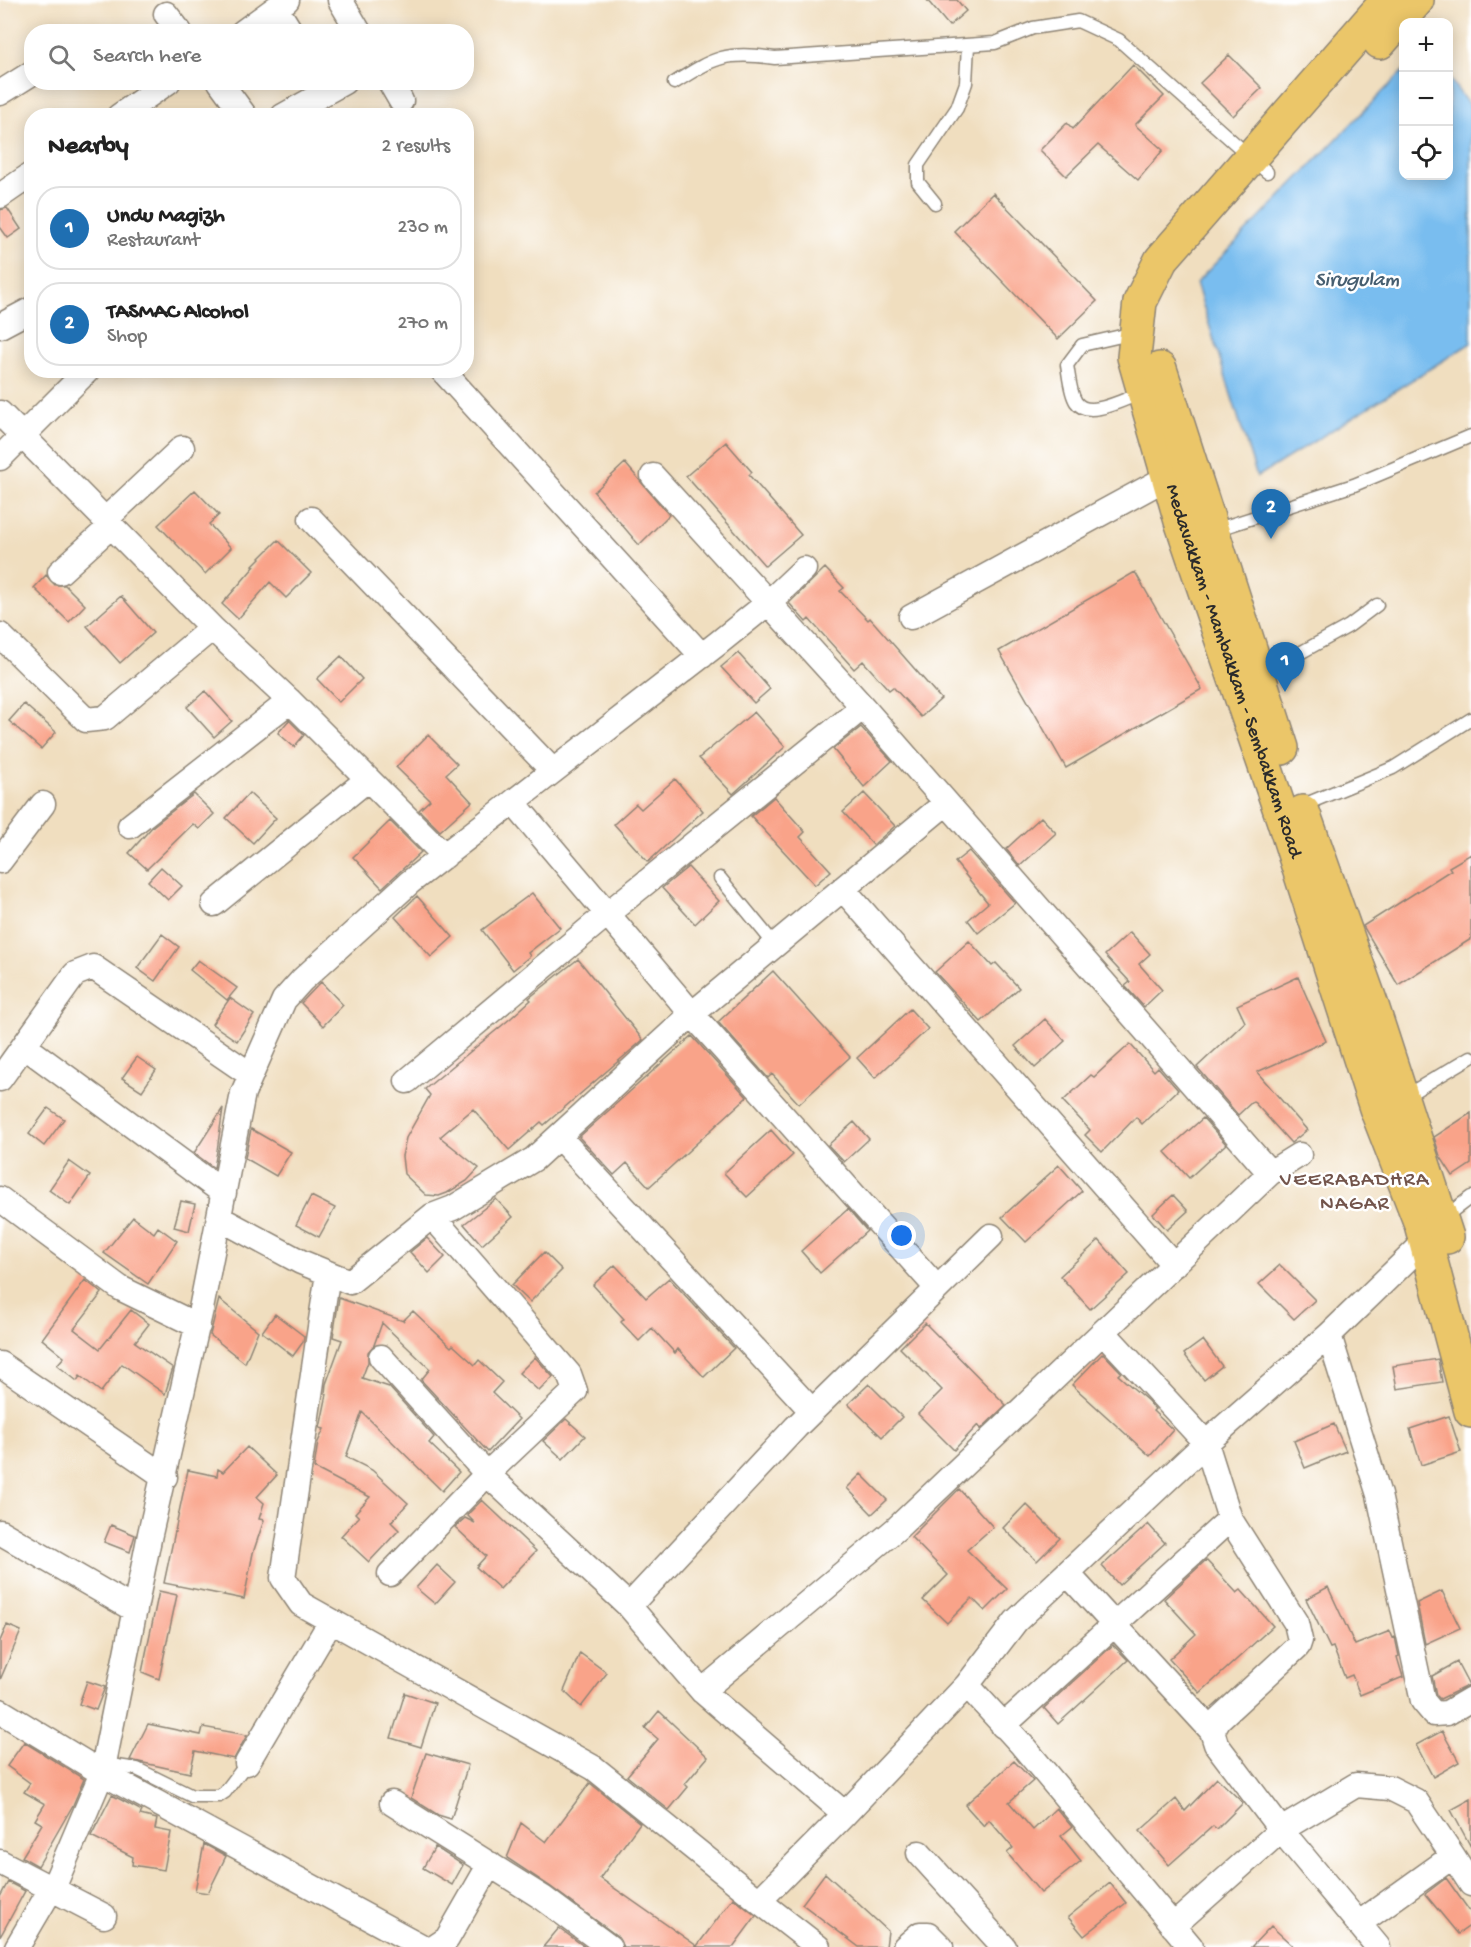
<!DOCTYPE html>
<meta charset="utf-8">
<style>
body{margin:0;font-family:"Gochi Hand",sans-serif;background:#f2f2f2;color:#222}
.controls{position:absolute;right:18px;top:18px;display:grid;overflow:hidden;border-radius:12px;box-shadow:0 3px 15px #0003}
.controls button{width:54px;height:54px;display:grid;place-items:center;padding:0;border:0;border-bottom:2px solid #e0e0e0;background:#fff;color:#222;font:30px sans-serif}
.you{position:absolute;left:902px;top:1236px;width:21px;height:21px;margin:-15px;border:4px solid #fff;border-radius:50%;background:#1a73e8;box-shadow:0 0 0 9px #1a73e833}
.badge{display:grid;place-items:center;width:39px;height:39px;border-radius:50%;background:#1f6fb2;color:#fff;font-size:20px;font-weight:700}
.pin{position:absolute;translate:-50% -50px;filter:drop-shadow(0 2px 3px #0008)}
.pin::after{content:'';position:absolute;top:32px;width:21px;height:18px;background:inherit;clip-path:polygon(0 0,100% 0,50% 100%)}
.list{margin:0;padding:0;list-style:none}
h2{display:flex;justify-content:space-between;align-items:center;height:78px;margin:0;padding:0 24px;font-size:26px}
h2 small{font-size:20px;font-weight:400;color:#767676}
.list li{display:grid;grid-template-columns:39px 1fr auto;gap:18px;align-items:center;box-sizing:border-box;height:84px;margin:0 12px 12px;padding:0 12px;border:2px solid #e0e0e0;border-radius:24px}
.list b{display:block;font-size:22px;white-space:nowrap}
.list p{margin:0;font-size:20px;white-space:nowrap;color:#767676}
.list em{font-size:20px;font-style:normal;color:#767676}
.icon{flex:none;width:33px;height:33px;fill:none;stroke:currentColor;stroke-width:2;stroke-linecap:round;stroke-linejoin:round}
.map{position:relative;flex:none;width:1471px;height:1947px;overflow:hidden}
.search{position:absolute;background:#fff;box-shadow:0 3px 15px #0003;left:24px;top:24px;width:450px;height:66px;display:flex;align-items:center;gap:15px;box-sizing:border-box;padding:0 21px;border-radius:24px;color:#767676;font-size:22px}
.panel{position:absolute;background:#fff;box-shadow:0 3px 15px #0003;left:24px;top:108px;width:450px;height:270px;border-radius:24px}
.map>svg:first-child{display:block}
.water{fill:#79bdef;stroke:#52748d;stroke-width:1.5}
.building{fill:#f9a389}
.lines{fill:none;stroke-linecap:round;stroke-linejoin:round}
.lane-casing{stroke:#8e8475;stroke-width:15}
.street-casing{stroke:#8e8475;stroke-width:27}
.primary-casing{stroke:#8e8475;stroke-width:36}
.lane{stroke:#fff;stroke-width:12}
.street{stroke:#fff;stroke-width:24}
.primary{stroke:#ebc669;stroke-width:33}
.labels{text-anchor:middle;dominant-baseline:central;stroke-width:5;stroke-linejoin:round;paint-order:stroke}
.street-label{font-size:20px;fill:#2b2b2b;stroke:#fff}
.water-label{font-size:21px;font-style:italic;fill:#465e70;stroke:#fff}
.neighbourhood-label{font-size:21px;letter-spacing:1.5px;fill:#73554c;stroke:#fff}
</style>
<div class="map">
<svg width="1471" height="1947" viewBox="0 0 1471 1947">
<rect width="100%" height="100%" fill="#fff"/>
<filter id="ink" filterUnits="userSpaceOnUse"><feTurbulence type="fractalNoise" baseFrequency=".0167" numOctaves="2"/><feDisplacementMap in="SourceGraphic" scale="12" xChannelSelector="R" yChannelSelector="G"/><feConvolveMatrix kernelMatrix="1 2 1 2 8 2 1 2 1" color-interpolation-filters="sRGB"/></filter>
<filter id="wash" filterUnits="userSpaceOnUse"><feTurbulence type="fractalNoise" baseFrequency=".008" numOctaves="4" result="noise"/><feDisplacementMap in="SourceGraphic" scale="24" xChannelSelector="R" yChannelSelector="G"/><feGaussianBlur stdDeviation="1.35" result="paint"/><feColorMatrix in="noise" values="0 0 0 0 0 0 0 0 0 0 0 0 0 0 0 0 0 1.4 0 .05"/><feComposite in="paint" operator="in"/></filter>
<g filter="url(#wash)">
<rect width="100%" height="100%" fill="#f0debf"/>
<path class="water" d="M 1403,71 L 1404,176 L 1448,176 L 1449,78 L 1471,108 L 1471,343 L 1257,477 L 1196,283 Z"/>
<g id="blocks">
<path class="building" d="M 927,0 L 957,0 L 966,11 L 949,26 Z
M 1229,55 L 1262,88 L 1233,116 L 1200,83 Z
M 1133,65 L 1164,96 L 1135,125 L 1163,150 L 1138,180 L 1098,145 L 1066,176 L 1040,150 L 1067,123 L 1073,129 Z
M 993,193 L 1097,301 L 1058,339 L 954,231 Z
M 7,208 L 21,229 L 8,238 L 0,227 L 0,210 Z
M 726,442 L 752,472 L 749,475 L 801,535 L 765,566 L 686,476 Z
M 625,463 L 669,515 L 639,545 L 594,492 Z
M 195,490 L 219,515 L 209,524 L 231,548 L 205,574 L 158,525 Z
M 278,540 L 311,573 L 286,598 L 270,582 L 238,619 L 222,604 L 255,566 L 253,565 Z
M 825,568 L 844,588 L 840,591 L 868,620 L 870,618 L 941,699 L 921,717 L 893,687 L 889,690 L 863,661 L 854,669 L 809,619 L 806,622 L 789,603 Z
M 1135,572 L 1202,689 L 1066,768 L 999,651 Z
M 46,575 L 55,585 L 65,585 L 85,605 L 69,622 L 34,588 Z
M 121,596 L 153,633 L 120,663 L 87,626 Z
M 738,653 L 770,689 L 754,703 L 721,667 Z
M 341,656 L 362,679 L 339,702 L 317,679 Z
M 205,691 L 232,721 L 214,737 L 187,707 Z
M 24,704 L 56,732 L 41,749 L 9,721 Z
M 754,712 L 785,747 L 733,794 L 699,758 Z
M 289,720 L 304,735 L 294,747 L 278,733 Z
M 861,727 L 892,761 L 864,787 L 833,749 Z
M 428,735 L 457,764 L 446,774 L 472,802 L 440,831 L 419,810 L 430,800 L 396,767 Z
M 675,779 L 703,811 L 648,862 L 614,824 L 636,804 L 641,809 Z
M 249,793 L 276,818 L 253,843 L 226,818 Z
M 864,793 L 895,826 L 873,845 L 843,812 Z
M 194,794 L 214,814 L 199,829 L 193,824 L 147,869 L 129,853 L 153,826 Z
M 774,797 L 805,832 L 800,837 L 831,871 L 815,885 L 751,816 Z
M 1041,817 L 1056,833 L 1020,866 L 1006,849 Z
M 390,821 L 421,852 L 382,888 L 353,857 Z
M 969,851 L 1015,903 L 978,933 L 968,920 L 988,903 L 955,862 Z
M 1471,854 L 1471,939 L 1398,985 L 1363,926 L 1451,870 L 1449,867 Z
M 161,867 L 182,886 L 168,900 L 148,881 Z
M 688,867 L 719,901 L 695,924 L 662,888 Z
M 532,893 L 560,928 L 528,953 L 530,956 L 513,970 L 482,930 Z
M 417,896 L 453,937 L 431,957 L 395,917 Z
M 1130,932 L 1150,954 L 1139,964 L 1162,990 L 1144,1007 L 1125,986 L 1130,982 L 1105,955 Z
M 162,934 L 179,947 L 155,981 L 137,968 Z
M 969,941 L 992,966 L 996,963 L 1019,988 L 981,1022 L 935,972 Z
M 578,959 L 643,1040 L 544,1125 L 541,1122 L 509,1150 L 473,1109 L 440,1137 L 479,1168 L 467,1181 L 447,1193 L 439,1196 L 426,1195 L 404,1174 L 402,1156 L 406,1138 L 430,1095 L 425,1089 L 511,1018 L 531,1000 L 529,998 Z
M 198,960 L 237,988 L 227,1000 L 190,970 Z
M 773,971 L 850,1057 L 799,1104 L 772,1074 L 768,1078 L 718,1022 Z
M 1298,977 L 1326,1041 L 1257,1072 L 1307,1130 L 1291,1143 L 1253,1101 L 1238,1115 L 1197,1067 L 1245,1022 L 1237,1005 Z
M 321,982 L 343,1005 L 323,1026 L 301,1003 Z
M 230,998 L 254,1015 L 237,1041 L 212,1024 Z
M 910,1009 L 928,1029 L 875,1078 L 857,1058 Z
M 1045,1019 L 1065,1041 L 1035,1068 L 1015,1046 Z
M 692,1036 L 747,1097 L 649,1187 L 627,1163 L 614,1175 L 579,1137 Z
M 1130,1044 L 1154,1071 L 1158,1067 L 1178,1090 L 1142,1124 L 1136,1117 L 1102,1152 L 1085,1135 L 1090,1130 L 1063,1101 L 1091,1075 L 1094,1077 Z
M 137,1057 L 156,1070 L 142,1091 L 122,1078 Z
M 48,1108 L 64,1119 L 44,1146 L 29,1134 Z
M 223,1108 L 217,1151 L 214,1168 L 194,1153 Z
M 1471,1113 L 1471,1164 L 1453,1176 L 1440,1156 L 1434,1137 Z
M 1203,1118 L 1226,1144 L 1189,1178 L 1165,1152 Z
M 854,1122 L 869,1139 L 844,1162 L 828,1145 Z
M 251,1129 L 291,1152 L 276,1176 L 245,1158 Z
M 771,1130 L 793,1155 L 747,1197 L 724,1173 Z
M 69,1161 L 90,1176 L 70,1205 L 49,1190 Z
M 1059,1165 L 1082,1191 L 1026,1242 L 1002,1217 Z
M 1173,1195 L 1188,1211 L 1167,1230 L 1153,1214 Z
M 311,1196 L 335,1208 L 319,1237 L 296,1225 Z
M 496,1199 L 513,1217 L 482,1245 L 464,1224 Z
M 181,1201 L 195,1204 L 189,1231 L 174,1227 Z
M 848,1209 L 867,1231 L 820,1273 L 801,1251 Z
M 133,1217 L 154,1233 L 158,1227 L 177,1241 L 148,1284 L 104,1253 Z
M 427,1238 L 445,1257 L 429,1273 L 410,1252 Z
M 1099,1240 L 1129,1274 L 1090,1309 L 1060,1276 Z
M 544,1252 L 562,1270 L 530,1302 L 512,1285 Z
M 615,1265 L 646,1298 L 669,1278 L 734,1348 L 704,1377 L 678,1349 L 675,1353 L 652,1328 L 639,1341 L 621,1322 L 624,1319 L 593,1285 Z
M 1280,1265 L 1315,1300 L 1294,1319 L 1259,1284 Z
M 85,1280 L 102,1293 L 74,1329 L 100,1349 L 131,1310 L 149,1324 L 135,1342 L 173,1368 L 165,1394 L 122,1364 L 101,1392 L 80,1376 L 77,1381 L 57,1365 L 64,1357 L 42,1339 Z
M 339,1298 L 403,1321 L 413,1311 L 451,1347 L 453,1345 L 475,1365 L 479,1360 L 502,1382 L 492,1393 L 519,1419 L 488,1452 L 421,1380 L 430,1369 L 382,1323 L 374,1345 L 368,1352 L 368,1362 L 362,1378 L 389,1387 L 434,1437 L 429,1443 L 459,1472 L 442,1491 L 362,1412 L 346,1457 L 372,1470 L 408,1503 L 391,1522 L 399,1530 L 369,1562 L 341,1536 L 359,1517 L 355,1513 L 370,1497 L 314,1468 L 318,1442 L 324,1429 L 320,1428 L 327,1394 L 325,1393 L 326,1384 L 342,1340 L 333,1337 Z
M 219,1299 L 258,1331 L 245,1363 L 210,1335 Z
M 275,1314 L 304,1336 L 303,1342 L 293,1356 L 262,1332 Z
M 925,1323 L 1006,1405 L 981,1429 L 978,1425 L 954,1450 L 918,1414 L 942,1390 L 900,1348 Z
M 1203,1340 L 1222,1366 L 1204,1380 L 1184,1354 Z
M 1103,1353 L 1121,1372 L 1118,1375 L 1148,1401 L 1155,1409 L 1153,1411 L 1173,1430 L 1150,1456 L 1072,1385 Z
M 535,1357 L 553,1377 L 539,1391 L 519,1373 Z
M 1438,1359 L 1442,1382 L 1397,1389 L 1393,1366 Z
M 869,1384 L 902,1417 L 882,1437 L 848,1404 Z
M 1449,1416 L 1461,1452 L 1421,1465 L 1410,1429 Z
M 566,1419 L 585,1436 L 563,1459 L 543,1441 Z
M 1334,1424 L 1346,1451 L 1305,1468 L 1294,1441 Z
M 247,1447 L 277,1475 L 257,1497 L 264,1503 L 259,1519 L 264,1520 L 253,1553 L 244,1599 L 164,1583 L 188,1470 L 217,1476 L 218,1469 L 223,1472 Z
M 861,1474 L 887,1500 L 872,1514 L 847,1488 Z
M 959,1489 L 993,1527 L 967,1550 L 1007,1589 L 985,1611 L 972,1598 L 947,1623 L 923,1600 L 948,1575 L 911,1537 Z
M 482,1500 L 536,1551 L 500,1589 L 476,1567 L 486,1556 L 455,1527 L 465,1518 L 475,1523 L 467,1515 Z
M 1026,1504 L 1060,1538 L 1037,1561 L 1003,1528 Z
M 1148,1524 L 1165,1543 L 1119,1585 L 1102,1566 Z
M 111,1525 L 135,1535 L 130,1552 L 104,1542 Z
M 1206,1560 L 1237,1593 L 1241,1590 L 1273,1626 L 1200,1693 L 1169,1659 L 1196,1634 L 1164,1599 Z
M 437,1565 L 455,1582 L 435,1604 L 416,1588 Z
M 1328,1587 L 1355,1645 L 1390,1631 L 1393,1638 L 1395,1637 L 1399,1656 L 1397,1657 L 1403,1677 L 1360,1695 L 1352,1675 L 1345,1678 L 1333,1647 L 1330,1648 L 1306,1599 Z
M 159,1591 L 177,1595 L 159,1679 L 142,1672 Z
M 1442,1591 L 1460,1628 L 1425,1644 L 1417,1603 Z
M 7,1625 L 21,1631 L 0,1680 L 0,1641 Z
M 1113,1645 L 1128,1660 L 1058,1724 L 1044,1708 Z
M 580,1653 L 607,1673 L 581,1707 L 564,1691 Z
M 1457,1662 L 1469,1685 L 1440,1699 L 1436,1695 L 1432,1676 Z
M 87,1681 L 105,1687 L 96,1710 L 79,1704 Z
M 405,1693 L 435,1703 L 421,1747 L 391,1738 Z
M 659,1711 L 708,1757 L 685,1784 L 688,1787 L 669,1810 L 627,1776 L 658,1739 L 645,1728 Z
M 148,1724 L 201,1735 L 203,1727 L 247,1735 L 234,1759 L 195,1751 L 190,1773 L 130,1760 Z
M 1442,1731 L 1459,1762 L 1433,1777 L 1416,1745 Z
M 24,1742 L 84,1779 L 73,1805 L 38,1866 L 22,1857 L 42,1824 L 35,1820 L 45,1804 L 24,1792 L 30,1783 L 7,1766 Z
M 426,1753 L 468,1765 L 451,1819 L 438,1815 L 411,1798 Z
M 1014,1761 L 1033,1781 L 1009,1802 L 1033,1830 L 1056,1808 L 1072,1827 L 1061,1836 L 1081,1861 L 1041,1893 L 1007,1853 L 1013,1848 L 989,1820 L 984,1826 L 965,1805 Z
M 1217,1778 L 1243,1803 L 1217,1829 L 1213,1826 L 1169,1865 L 1140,1831 L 1176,1799 L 1185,1811 Z
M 590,1783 L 640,1823 L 600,1878 L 697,1946 L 733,1898 L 756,1916 L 733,1947 L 623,1947 L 617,1936 L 551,1887 L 507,1858 L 521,1823 L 546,1842 Z
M 112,1795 L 142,1811 L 140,1815 L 157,1819 L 155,1829 L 171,1832 L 164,1870 L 132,1865 L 133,1857 L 91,1836 Z
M 1471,1799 L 1471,1847 L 1451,1810 Z
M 204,1844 L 226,1856 L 208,1893 L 195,1891 Z
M 435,1847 L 463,1865 L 452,1885 L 423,1868 Z
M 825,1873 L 888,1931 L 886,1947 L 859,1947 L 802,1904 Z
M 1446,1878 L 1471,1913 L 1471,1925 L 1458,1934 L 1425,1894 Z
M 8,1882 L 25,1891 L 0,1937 L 0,1897 Z
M 1110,1883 L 1126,1903 L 1084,1936 L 1068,1917 Z
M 1271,1926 L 1294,1947 L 1251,1947 Z
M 559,1928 L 585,1947 L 543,1947 Z"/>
</g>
</g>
<g filter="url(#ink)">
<use href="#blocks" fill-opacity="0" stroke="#8e8475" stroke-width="1.5"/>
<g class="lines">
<g class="lane-casing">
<path id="lane" d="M 674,83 C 715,57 725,51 775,58 L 995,43 L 1033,28 L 1078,21 L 1119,40 L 1267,172
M 935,203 L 918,182 L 918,165 L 957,108 L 966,83 L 968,45
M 1134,333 L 1082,345 L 1067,365 C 1069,376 1070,393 1076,402 C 1088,420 1126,398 1142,393
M 1212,531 L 1354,485 L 1471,436
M 1260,675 L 1349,626 L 1377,605
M 1301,806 L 1393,768 L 1471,719
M 720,878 L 775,945
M 1404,1097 L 1471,1057
M 1443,1218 L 1471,1197
M 104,1764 L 137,1769 L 192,1796 L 219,1796 L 225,1792 L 247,1763"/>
</g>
<g class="street-casing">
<path id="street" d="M 340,0 L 359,32
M 276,8 L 291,32
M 166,14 L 180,32
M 243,32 L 287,0
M 220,82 L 245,116
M 390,82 L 401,101
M 0,93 L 32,73
M 119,116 L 168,82
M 283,116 L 344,82
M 0,196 L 32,174
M 0,326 L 32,309
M 442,370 L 702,656
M 0,413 L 212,628 L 105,718 L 86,720 L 0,635
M 0,458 L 88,370
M 653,476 L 863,707 L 1270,1173
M 311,519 L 553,771
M 105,520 L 182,448
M 60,572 L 111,526
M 911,617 L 1168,477
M 212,628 L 290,701 L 445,856
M 513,802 L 692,1014 L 937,1288
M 130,826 L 290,701
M 0,861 L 43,804
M 843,889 L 1174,1265
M 214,904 L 368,779
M 24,1046 L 224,1193
M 0,1079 L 75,974 L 93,967 L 251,1075
M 407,1081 L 607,914 L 863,707
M 559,1137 L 812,1411
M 0,1199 L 120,1288 L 198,1326
M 432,1216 L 569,1374 L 575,1391 L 487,1474 L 629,1606 L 702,1691 L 845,1814 L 967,1685 L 1016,1621 L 1206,1443 L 1329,1335 L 1426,1241 L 1438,1234
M 219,1218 L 301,1262 L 350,1282 L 432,1216 L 453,1208 L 534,1159 L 692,1014 L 946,803
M 328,1273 L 283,1578 L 301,1604 L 594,1768 L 759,1901 L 845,1814
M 1104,1333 L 1206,1443 L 1230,1519 L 1296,1623 L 1300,1640 L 1298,1646 L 1219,1719 L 1212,1731 L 1216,1744 L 1281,1830 L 1378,1947
M 1329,1335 L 1379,1495 L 1423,1701 L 1434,1714 L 1447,1713 L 1471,1699
M 381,1357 L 487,1474 L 390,1574
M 0,1364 L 165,1477
M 0,1532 L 135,1610
M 1067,1573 L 1212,1731
M 629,1606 L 796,1427 L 991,1236
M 967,1685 L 1022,1745 L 1191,1947
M 702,1691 L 896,1529 L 1270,1173 L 1299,1155
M 0,1711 L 102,1773 L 423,1947
M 1003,1726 L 1230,1519
M 247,1763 L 331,1621
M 392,1803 L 543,1898 L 609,1947
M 919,1853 L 1004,1947
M 0,1862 L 104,1916
M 759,1901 L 818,1947
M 1358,1924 L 1453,1856 L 1471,1884
M 1173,1926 L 1281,1830 L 1356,1785 L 1390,1788 L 1416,1801 L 1453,1856
M 17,1947 L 57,1879 L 102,1773 L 150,1534 L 201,1309 L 243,1093 L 284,1000 L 302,980 L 410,882 L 717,644 L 768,603 L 804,569
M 435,1947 L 447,1939 L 490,1864
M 905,1947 L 920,1934 L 928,1934 L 941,1947"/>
</g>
<g class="primary-casing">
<g id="primary">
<path id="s1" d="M 1388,0 L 1161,260 L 1140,302 L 1134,357 L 1181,521 L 1283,819 L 1376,1108 L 1421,1224 L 1471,1411"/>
<path d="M 1380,42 L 1417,0"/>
<path d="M 1160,369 L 1282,748"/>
<path d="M 1303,812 L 1372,1006 L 1447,1237"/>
</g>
</g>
<use href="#lane" class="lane"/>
<use href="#street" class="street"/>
<use href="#primary" class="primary"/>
</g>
</g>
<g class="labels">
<g class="street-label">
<text stroke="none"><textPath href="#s1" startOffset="777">Medavakkam - Mambakkam - Sembakkam Road</textPath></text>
</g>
<g class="water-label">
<text x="1357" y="281">Sirugulam</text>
</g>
<g class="neighbourhood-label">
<text x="1355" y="1181">VEERABADHRA<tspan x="1355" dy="24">NAGAR</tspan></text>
</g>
</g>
</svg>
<div class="controls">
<button>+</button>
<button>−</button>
<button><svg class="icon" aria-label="locate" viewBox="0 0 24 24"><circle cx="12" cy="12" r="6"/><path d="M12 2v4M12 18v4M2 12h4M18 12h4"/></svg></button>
</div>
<div class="you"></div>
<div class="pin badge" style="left:1285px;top:692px">1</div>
<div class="pin badge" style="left:1271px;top:539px">2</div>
<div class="search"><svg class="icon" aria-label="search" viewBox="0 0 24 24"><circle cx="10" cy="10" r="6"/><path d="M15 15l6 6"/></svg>Search here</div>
<section class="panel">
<h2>Nearby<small>2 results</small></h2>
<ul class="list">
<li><span class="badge">1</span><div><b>Undu Magizh</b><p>Restaurant</p></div><em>230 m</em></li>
<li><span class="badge">2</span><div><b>TASMAC Alcohol</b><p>Shop</p></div><em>270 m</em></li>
</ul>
</section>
</div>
